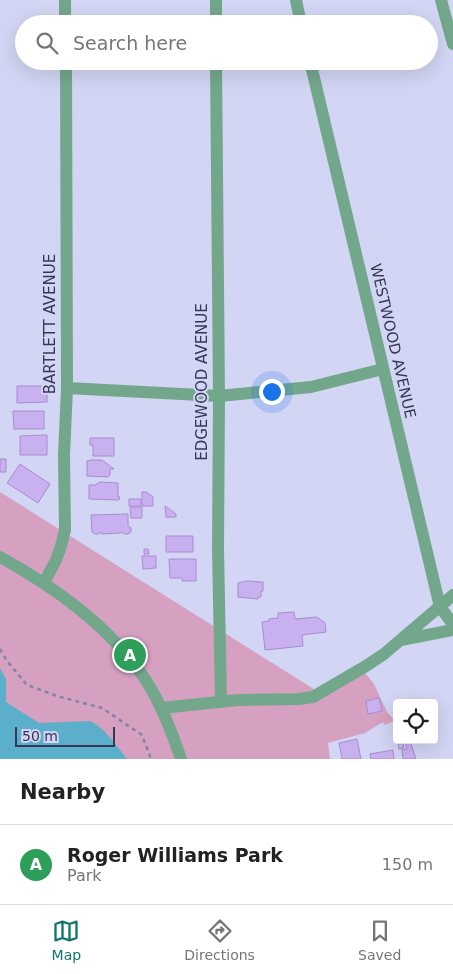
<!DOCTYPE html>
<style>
body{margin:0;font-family:"DejaVu Sans",sans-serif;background:#f6f6f6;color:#222}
.controls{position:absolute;right:15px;bottom:15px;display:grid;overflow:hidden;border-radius:5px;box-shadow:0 5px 20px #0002}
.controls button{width:45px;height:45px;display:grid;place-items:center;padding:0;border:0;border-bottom:1px solid #e0e0e0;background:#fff;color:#222;font:25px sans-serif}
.scale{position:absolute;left:15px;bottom:12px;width:100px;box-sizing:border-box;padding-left:5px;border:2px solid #363754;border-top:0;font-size:14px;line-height:18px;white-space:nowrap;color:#363754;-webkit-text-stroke:4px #d2d5f3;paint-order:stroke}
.you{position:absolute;left:271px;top:391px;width:18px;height:18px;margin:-12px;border:4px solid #fff;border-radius:50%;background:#1a73e8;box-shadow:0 0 0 8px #1a73e833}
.badge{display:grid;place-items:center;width:32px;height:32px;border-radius:50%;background:#0f766e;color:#fff;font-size:16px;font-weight:700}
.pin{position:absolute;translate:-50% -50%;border:2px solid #fff;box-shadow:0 1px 5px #0006}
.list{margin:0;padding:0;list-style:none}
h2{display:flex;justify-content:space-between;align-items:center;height:65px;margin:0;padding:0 20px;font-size:21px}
h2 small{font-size:16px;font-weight:400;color:#767676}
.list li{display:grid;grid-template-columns:32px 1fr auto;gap:15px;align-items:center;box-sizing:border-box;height:80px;padding:0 20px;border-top:1px solid #e0e0e0}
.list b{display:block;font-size:19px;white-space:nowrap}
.list p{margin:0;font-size:16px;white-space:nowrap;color:#767676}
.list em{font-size:16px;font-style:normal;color:#767676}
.icon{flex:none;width:28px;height:28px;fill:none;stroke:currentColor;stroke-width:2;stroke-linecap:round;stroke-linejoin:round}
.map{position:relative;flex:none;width:453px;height:759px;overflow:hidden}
.search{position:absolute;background:#fff;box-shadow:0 5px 20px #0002;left:15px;right:15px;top:15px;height:55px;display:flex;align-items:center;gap:12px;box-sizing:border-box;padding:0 18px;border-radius:28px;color:#767676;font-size:19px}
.sheet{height:145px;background:#fff}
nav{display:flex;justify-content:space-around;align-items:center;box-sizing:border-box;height:70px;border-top:1px solid #e0e0e0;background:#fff;font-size:14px;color:#767676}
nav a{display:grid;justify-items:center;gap:2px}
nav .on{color:#0f766e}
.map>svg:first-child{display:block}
.green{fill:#d6a0c1}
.water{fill:#5bafcb}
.building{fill:#c9b1f0;stroke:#a78cd0}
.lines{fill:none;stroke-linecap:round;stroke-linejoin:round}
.path{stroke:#8385a3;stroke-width:2.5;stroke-dasharray:4 4;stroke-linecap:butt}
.minor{stroke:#73a78c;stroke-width:12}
.labels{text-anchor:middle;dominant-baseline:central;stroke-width:4;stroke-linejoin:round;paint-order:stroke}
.street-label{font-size:15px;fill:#363754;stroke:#d2d5f3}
</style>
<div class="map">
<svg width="453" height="759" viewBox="0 0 453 759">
<rect width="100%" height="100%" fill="#d2d5f3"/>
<path class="green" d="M 0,492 L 317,691 L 362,669 L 374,684 L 387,712 L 395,721 L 384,725 L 383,722 L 365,733 L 328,743 L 330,759 L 0,759 Z"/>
<path class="water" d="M 0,668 L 6,679 L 6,702 L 39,723 L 90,721 C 106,729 116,745 127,759 L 0,759 Z"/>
<path class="building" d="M 17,386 L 47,386 L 47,402 L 17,403 Z
M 13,411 L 44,411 L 44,429 L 14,429 Z
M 43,435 L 47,435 L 47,455 L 20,455 L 20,436 Z
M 90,438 L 114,438 L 114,456 L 93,456 L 93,445 L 90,445 Z
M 0,459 L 6,459 L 6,472 L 0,472 Z
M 92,460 L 102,460 L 114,469 L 110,469 L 110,475 L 108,477 L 87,476 L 87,461 Z
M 20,464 L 50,484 L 38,503 L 7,483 Z
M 100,482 L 118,483 L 118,497 L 120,497 L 119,500 L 89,499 L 89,485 L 95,485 Z
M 142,492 L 146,492 L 153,497 L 153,506 L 142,506 Z
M 129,499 L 141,499 L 141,506 L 129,506 Z
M 165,506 L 176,514 L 176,517 L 166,517 Z
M 130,507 L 142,507 L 142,518 L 131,518 Z
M 128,514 L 128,526 L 131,528 L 131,532 L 128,534 L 124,534 L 122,532 L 120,533 L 102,534 L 101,532 L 99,534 L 95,534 L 92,532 L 91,515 Z
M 166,536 L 193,536 L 193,552 L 166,552 Z
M 144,549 L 148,549 L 149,554 L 144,554 Z
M 142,556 L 156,556 L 156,568 L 143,569 Z
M 169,559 L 196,559 L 196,581 L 182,581 L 182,578 L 170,578 Z
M 247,581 L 263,582 L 263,591 L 261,591 L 261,597 L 258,597 L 258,599 L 238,597 L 238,583 Z
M 294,612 L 295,619 L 317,617 L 325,623 L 326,632 L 302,635 L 303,646 L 265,650 L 262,622 L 269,621 L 269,619 L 278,618 L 278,613 Z
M 379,698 L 382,711 L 368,714 L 366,701 Z
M 357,739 L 361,759 L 342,759 L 339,743 Z
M 410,741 L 416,759 L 403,759 L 402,750 L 407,749 L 405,742 Z
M 403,743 L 404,748 L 399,749 L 398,744 Z
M 393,750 L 394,759 L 371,759 L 370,754 Z"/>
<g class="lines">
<path class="path" d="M 0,649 L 7,661 L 27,685 L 57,696 L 102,708 L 142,735 L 151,759"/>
<path class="minor" d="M 65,0 L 65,24
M 216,0 L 216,24
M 296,0 L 301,24
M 441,0 L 453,44
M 216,61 L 219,396 L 218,549 L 221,702
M 310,61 L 440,607 L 453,624
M 67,388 L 219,396 L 311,387 L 383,369
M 0,557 C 54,587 107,624 143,676 C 160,701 171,730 181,759
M 44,583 L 56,560 L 61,546 L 65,530 L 64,455 L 67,388 L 66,61
M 401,640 L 453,630
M 161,708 L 238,700 L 299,699 L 313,697 L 366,666 L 384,654 L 453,595"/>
</g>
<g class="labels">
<g class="street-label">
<text transform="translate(50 324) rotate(-90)">BARTLETT AVENUE</text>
<text transform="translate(393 341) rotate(77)">WESTWOOD AVENUE</text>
<text transform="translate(202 382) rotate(-90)">EDGEWOOD AVENUE</text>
</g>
</g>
</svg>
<div class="controls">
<button><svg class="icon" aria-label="locate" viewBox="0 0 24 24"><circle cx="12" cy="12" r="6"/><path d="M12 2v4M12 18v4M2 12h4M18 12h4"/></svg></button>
</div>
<div class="scale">50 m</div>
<div class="you"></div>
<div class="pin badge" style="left:130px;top:655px;background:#2e9e5b">A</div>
<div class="search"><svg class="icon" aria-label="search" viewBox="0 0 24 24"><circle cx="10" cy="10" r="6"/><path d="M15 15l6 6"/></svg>Search here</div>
</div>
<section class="sheet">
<h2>Nearby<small></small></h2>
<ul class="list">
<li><span class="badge" style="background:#2e9e5b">A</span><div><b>Roger Williams Park</b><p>Park</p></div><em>150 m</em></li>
</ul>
</section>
<nav>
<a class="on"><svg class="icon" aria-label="map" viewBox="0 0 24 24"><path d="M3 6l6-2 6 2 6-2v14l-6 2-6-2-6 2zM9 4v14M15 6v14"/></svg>Map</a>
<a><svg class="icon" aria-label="directions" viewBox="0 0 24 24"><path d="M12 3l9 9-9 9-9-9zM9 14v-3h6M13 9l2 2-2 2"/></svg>Directions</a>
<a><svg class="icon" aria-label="saved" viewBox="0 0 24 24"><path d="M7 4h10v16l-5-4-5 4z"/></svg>Saved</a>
</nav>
